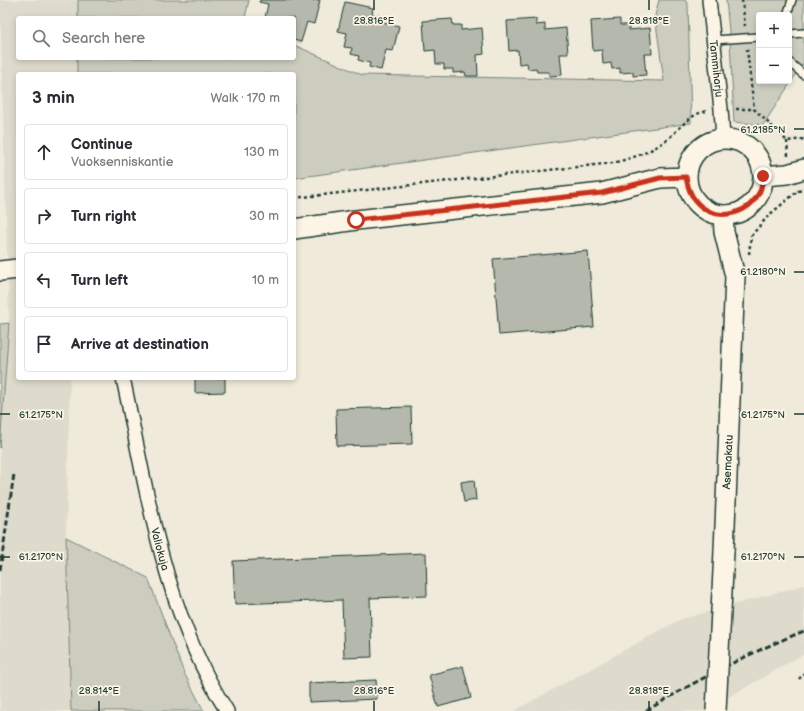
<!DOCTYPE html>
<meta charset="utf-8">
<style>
body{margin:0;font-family:"Balsamiq Sans",sans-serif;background:#f7f7f7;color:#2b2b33}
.controls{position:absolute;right:12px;top:12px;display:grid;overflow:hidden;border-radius:4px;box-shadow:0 2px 6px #0003}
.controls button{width:36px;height:36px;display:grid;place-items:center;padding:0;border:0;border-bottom:1px solid #e1e1e2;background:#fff;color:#2b2b33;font:20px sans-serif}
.stop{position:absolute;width:12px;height:12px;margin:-9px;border:3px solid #c8321e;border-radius:50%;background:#fff}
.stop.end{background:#c8321e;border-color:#fff;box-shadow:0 1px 4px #0008}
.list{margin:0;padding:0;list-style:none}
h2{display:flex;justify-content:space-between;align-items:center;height:52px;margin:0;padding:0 16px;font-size:17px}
h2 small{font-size:13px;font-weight:400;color:#7c7c81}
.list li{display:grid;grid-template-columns:26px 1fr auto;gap:12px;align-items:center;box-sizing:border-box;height:56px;margin:0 8px 8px;padding:0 8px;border:1px solid #e1e1e2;border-radius:4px}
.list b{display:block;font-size:15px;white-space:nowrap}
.list p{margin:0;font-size:13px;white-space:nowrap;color:#7c7c81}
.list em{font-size:13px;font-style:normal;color:#7c7c81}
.icon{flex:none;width:22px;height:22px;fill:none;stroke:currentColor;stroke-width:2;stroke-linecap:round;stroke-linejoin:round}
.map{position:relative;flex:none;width:804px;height:711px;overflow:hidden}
.search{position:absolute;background:#fff;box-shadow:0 2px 6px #0003;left:16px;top:16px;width:280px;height:44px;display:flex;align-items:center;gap:10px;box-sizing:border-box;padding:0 14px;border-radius:4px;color:#7c7c81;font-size:15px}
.panel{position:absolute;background:#fff;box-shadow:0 2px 6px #0003;left:16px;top:72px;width:280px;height:308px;border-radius:4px}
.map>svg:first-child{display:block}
.built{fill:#dedbcc}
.green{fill:#cccdbf;stroke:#76857a;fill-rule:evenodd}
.building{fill:#b5b9ad;stroke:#1f3d34}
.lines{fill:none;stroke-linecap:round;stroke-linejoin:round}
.lane-casing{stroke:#1f3d34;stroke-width:10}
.street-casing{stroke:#1f3d34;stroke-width:16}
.secondary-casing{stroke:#1f3d34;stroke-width:22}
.path{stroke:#1f3d34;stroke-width:2.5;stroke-dasharray:3 3;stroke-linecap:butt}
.lane{stroke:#fcf5e5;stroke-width:7}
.street{stroke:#fcf5e5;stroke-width:13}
.secondary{stroke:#fcf5e5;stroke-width:19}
.rail{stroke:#1f3d34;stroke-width:3;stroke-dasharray:6 3;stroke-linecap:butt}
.secondary-bridge-casing{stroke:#1f3d34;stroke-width:22;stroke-linecap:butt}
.secondary-bridge{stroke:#fcf5e5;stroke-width:19}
.route{stroke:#c8321e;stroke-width:5}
.ticks{fill:none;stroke:#1f3d34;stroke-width:1.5}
.labels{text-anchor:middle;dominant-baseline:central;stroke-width:3.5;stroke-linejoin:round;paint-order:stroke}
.street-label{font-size:11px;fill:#1f3d34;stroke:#fcf5e5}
.ticks-label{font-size:10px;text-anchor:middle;fill:#1f3d34;stroke:#fcf5e5;stroke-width:3.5;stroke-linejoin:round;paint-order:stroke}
</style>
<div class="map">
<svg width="804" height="711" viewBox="0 0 804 711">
<rect width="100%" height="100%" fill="#efeada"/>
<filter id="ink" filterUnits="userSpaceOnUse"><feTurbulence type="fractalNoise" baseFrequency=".025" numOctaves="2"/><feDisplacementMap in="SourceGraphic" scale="8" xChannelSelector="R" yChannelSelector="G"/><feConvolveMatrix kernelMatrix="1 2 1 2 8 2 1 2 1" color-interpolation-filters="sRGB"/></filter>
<g filter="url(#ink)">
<path class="built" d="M 0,0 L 78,0 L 78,18 L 18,18 L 18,58 L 77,58 L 77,74 L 18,74 L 18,378 L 70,378 L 66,537 L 71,711 L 0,711 L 0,448 L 9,323 Z
M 804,585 L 804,654 L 704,711 L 514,711 L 679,620 Z"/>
<path class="green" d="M 78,0 L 249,0 L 245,18 L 78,18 Z
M 659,0 L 685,0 L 688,4 L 691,123 L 294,178 L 294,74 L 77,74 L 77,58 L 294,58 L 294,45 L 362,75 L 664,81 L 655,16 Z
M 726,0 L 804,0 L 804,62 L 763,125 L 734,122 L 730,41 ZM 759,15 L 789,15 L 789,81 L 759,81 Z
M 9,323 L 0,448 L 0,324 Z
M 66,537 L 148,578 L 184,673 L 204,711 L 71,711 Z"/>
<path class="building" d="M 260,0 L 320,0 L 314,24 L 307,22 L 301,42 L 294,40 L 294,18 L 265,18 L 268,4 L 259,2 Z
M 345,2 L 373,8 L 372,14 L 380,16 L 379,21 L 399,26 L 393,51 L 386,50 L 381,70 L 369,67 L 370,63 L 358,60 L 359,56 L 351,54 L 352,48 L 344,47 L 347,33 L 338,31 Z
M 452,19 L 453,25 L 461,25 L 461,30 L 482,28 L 484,54 L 477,55 L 478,76 L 466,76 L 465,72 L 453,73 L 453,69 L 444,69 L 444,64 L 436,64 L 435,50 L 425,51 L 423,21 Z
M 536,19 L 536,25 L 545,24 L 545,30 L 566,28 L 568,54 L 560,54 L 562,75 L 549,76 L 549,72 L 537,72 L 536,68 L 528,69 L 527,63 L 519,64 L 518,50 L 509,51 L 507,21 Z
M 620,19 L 620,25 L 629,25 L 629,30 L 650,28 L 652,54 L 644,54 L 646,75 L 633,76 L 633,72 L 620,73 L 620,68 L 612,69 L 611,63 L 603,64 L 602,50 L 593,51 L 591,21 Z
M 588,251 L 594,327 L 499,335 L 493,259 Z
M 195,378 L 225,378 L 225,392 L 195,393 Z
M 411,407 L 412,444 L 337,446 L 336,409 Z
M 474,480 L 476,500 L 464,502 L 461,482 Z
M 426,553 L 427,596 L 370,598 L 372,657 L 344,658 L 342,600 L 235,604 L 233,561 Z
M 463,666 L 471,698 L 438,707 L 429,675 Z
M 376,680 L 377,699 L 309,702 L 309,683 Z"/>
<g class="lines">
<g class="lane-casing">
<path id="lane" d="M 787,15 L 792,0
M 789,34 L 804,33
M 714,40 L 759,37
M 789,62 L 804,75"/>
</g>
<g class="street-casing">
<g id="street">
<path id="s1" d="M 709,0 L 721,109 L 723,138"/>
<path id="s2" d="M 123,378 C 147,491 164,612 227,711"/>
</g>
</g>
<g class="secondary-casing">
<path id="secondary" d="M687 177a38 38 0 1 1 76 0a38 38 0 1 1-76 0Z
M 763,176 L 787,174 L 804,169
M 723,215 L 724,232 L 735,276 L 724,551
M 294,229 L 356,220 L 602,193 L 660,178 L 686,177
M 0,271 L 18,269"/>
</g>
<path class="path" d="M 742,0 L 745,26
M 747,49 L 754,109 L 787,141 L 804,139
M 736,109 L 754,109
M 787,141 L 788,156
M 798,191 L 804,190
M 294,198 L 613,163 C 632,158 649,153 665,141 C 680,130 688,114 707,111
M 749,254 L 751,236 L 769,215 L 798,191 L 798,190
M 799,679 L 804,673"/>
<use href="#lane" class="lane"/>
<use href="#street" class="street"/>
<use href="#secondary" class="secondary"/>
<path class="rail" d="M 0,570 L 14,474
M 646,711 C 697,680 749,653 804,631"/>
<g class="secondary-bridge-casing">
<path id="secondary-bridge" d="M 716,711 L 724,551"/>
</g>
<use href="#secondary-bridge" class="secondary-bridge"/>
</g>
</g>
<g class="lines" filter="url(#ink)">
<path class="route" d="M 356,220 L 602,193 L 660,178 L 686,177 C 688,189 692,200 702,207 C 721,222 750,213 760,191 C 762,187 762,181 763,176"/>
</g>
<path class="ticks" d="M 374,0 L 374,10M 649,0 L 649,10M 794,129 L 804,129M 794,272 L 804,272M 0,414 L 10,414M 794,414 L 804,414M 0,557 L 10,557M 794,557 L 804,557M 99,701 L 99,711M 374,701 L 374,711M 649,701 L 649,711"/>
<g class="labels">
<g class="street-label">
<text stroke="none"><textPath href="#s1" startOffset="69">Tammiharju</textPath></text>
<text transform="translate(728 462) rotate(-87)">Asemakatu</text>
<text stroke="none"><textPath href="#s2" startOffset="175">Valiokuja</textPath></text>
</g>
</g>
<g class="ticks-label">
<text x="374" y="24">28.816°E</text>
<text x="649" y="24">28.818°E</text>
<text x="763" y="133">61.2185°N</text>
<text x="763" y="275">61.2180°N</text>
<text x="41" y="418">61.2175°N</text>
<text x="763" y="418">61.2175°N</text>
<text x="41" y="560">61.2170°N</text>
<text x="763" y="560">61.2170°N</text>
<text x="99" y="694">28.814°E</text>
<text x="374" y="694">28.816°E</text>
<text x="649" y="694">28.818°E</text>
</g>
</svg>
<div class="controls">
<button>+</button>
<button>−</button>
</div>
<div class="stop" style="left:356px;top:220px"></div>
<div class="stop end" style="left:763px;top:176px"></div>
<div class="search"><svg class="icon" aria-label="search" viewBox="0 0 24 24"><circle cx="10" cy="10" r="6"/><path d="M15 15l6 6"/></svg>Search here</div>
<section class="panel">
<h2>3 min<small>Walk · 170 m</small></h2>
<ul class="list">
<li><svg class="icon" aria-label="ahead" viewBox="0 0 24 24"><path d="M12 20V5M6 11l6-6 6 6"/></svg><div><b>Continue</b><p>Vuoksenniskantie</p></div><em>130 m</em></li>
<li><svg class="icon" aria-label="right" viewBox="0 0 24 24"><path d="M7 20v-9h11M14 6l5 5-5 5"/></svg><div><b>Turn right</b></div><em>30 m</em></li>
<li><svg class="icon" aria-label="left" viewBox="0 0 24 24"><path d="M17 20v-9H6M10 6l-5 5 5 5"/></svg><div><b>Turn left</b></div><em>10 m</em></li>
<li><svg class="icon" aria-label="arrive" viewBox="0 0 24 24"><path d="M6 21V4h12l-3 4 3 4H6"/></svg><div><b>Arrive at destination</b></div></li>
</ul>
</section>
</div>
